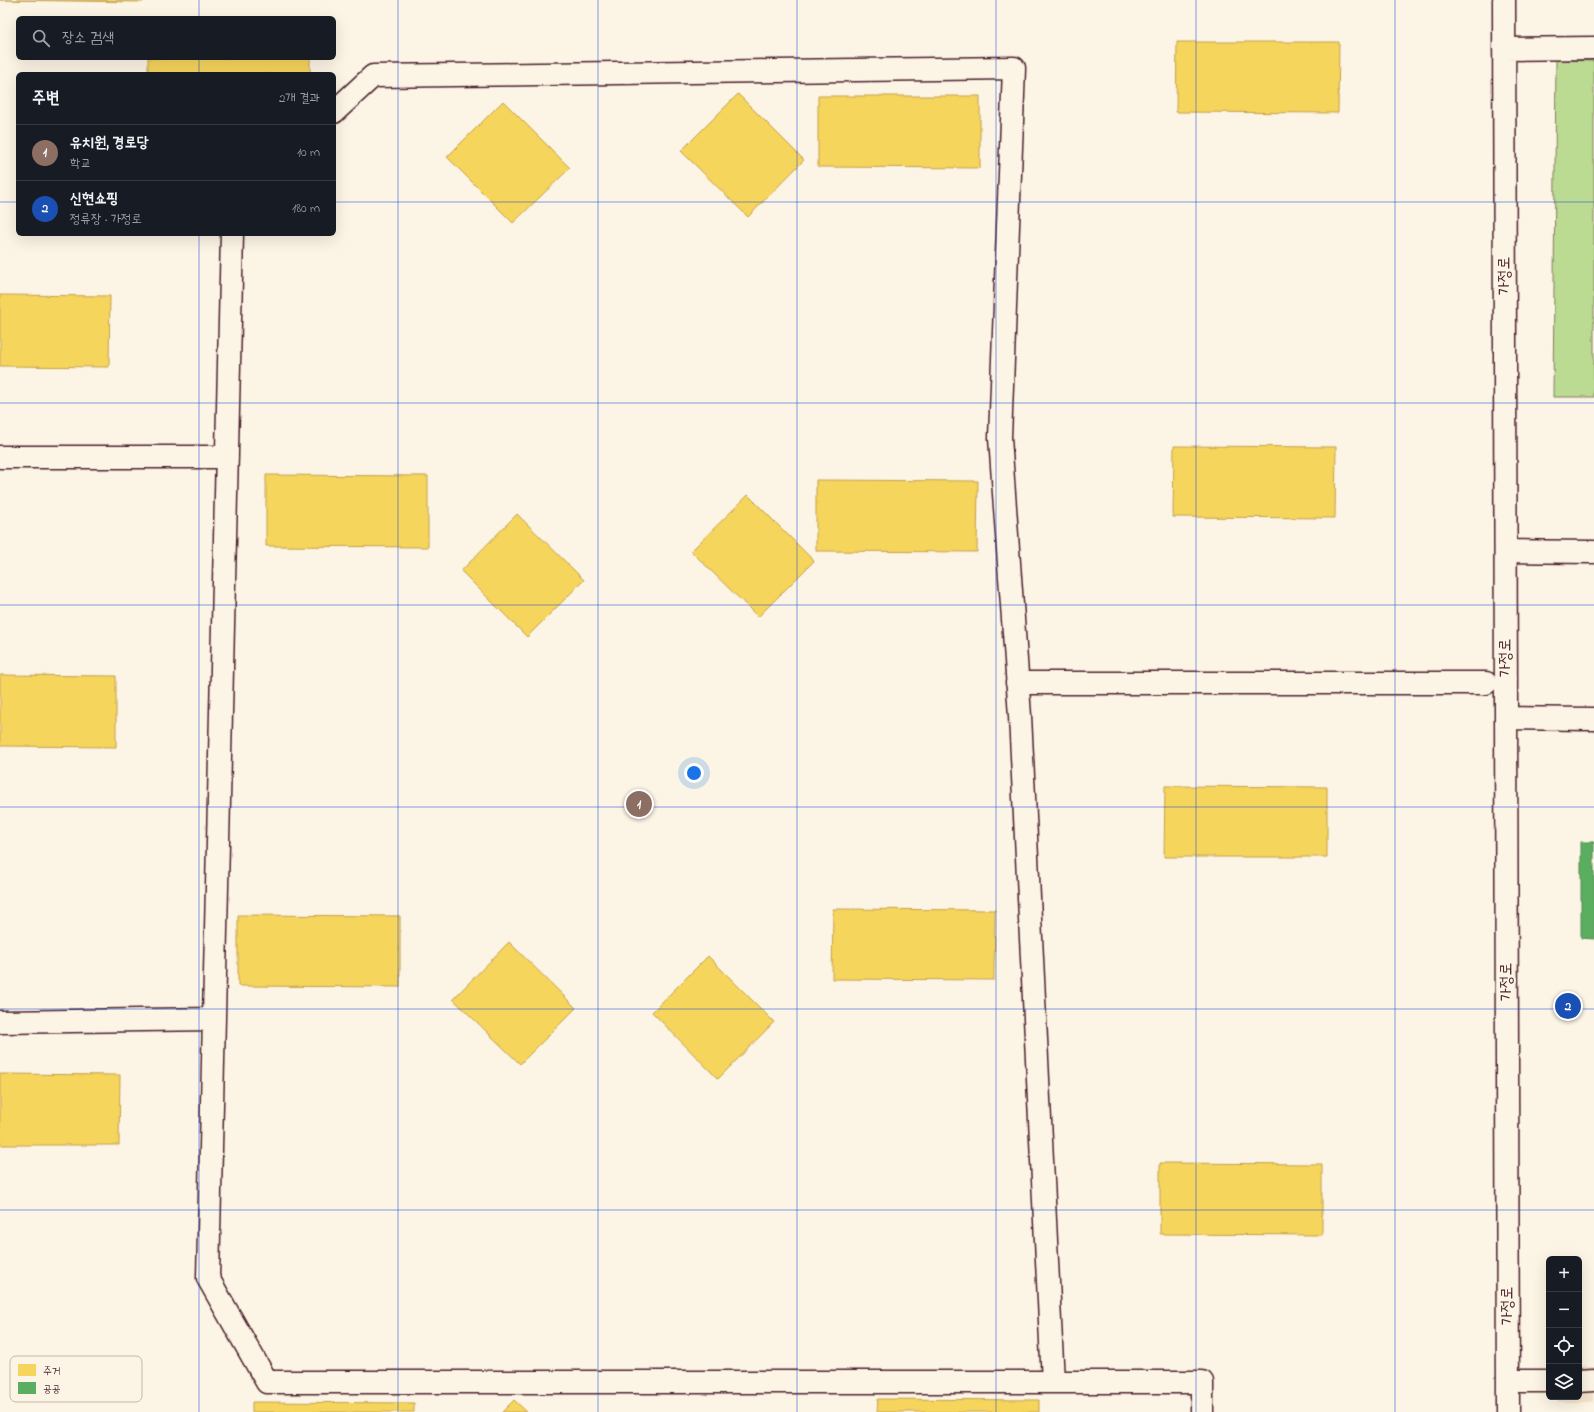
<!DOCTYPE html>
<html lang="ko">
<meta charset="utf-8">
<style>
body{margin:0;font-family:"Indie Flower","Poor Story",sans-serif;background:#20242c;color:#f1f3f6}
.controls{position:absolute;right:12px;bottom:12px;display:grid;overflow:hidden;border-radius:6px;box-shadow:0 4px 16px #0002}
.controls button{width:36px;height:36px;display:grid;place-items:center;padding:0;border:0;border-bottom:1px solid #363941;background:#171b24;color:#f1f3f6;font:20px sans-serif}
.you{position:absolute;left:694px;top:773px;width:14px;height:14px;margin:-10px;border:3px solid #fff;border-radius:50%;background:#1a73e8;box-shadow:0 0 0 6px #1a73e833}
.badge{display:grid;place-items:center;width:26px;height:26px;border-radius:50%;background:#b45309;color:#fff;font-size:13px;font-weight:700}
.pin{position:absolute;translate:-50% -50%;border:2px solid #fff;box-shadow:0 1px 4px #0006}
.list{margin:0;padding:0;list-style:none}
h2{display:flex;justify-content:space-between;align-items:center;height:52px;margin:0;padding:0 16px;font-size:17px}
h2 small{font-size:13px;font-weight:400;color:#9ea1a6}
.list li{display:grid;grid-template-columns:26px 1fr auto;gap:12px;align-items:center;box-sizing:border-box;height:56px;padding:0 16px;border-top:1px solid #363941}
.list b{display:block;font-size:15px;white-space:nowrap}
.list p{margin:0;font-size:13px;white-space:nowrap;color:#9ea1a6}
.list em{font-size:13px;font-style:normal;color:#9ea1a6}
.icon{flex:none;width:22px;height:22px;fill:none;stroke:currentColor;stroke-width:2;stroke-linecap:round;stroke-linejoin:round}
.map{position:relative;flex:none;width:1594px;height:1412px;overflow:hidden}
.search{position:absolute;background:#171b24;box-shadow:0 4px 16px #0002;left:16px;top:16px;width:320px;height:44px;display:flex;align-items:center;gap:10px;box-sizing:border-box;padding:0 14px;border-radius:6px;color:#9ea1a6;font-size:15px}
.panel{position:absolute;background:#171b24;box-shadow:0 4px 16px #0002;left:16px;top:72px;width:320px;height:164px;border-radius:6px}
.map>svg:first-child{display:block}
.built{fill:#f3e3cb}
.green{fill:#bbda92;stroke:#827c5e}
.homes{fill:#f6d55c;stroke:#c29e4d}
.public{fill:#5aae61;stroke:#558351}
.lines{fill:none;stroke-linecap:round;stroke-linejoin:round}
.minor-casing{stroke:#4a1f2b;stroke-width:25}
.minor{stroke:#fcf5e5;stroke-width:22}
.grid{fill:none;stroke:#1d4ed8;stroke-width:1;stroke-opacity:0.55}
.labels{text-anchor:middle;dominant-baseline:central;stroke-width:4;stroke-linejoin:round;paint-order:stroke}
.street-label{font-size:16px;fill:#4a1f2b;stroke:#fcf5e5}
.key{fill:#fcf5e5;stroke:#c7b5ad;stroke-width:1}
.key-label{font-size:11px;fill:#4a1f2b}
</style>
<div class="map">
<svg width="1594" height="1412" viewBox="0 0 1594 1412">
<rect width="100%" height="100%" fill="#fcf5e5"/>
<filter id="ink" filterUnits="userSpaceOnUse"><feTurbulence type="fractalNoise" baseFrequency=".025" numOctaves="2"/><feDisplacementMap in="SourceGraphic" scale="8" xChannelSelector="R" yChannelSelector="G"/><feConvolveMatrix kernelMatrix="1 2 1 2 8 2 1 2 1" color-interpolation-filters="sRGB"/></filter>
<g filter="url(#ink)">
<path class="built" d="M 1579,1366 L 1594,1366 L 1594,1402 L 1557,1402 L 1556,1397 L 1579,1397 Z"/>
<path class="green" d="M 1556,60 L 1594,61 L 1594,397 L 1553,397 Z"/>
<path class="homes" d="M 0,0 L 143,0 L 143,2 Z
M 1177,42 L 1339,42 L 1338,113 L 1176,112 Z
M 148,58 L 310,58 L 310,74 L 148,74 Z
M 738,94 L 804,160 L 748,217 L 681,151 Z
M 818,96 L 980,96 L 980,168 L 818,167 Z
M 503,101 L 570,168 L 513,223 L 447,157 Z
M 0,295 L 110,296 L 109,367 L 0,366 Z
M 1174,446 L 1336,447 L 1335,518 L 1173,517 Z
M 266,475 L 428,476 L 428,547 L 266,546 Z
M 816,480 L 978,481 L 977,552 L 816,551 Z
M 748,495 L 814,561 L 758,617 L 691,551 Z
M 517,514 L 584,580 L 527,637 L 461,571 Z
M 0,675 L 116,676 L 116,747 L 0,746 Z
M 1165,786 L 1327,787 L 1327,857 L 1164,857 Z
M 833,909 L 995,910 L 994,980 L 832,979 Z
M 238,915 L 400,916 L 400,987 L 238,986 Z
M 509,942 L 576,1008 L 520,1064 L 453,999 Z
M 708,956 L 774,1022 L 718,1079 L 652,1012 Z
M 0,1074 L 120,1075 L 119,1145 L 0,1145 Z
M 1160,1163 L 1322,1164 L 1322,1235 L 1160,1234 Z
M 878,1399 L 1039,1400 L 1039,1412 L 877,1412 Z
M 514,1400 L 527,1412 L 502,1412 Z
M 252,1402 L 414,1403 L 414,1412 L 252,1412 Z"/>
<path class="public" d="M 1581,842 L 1594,842 L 1594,939 L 1581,938 Z"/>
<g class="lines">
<g class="minor-casing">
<path id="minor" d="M 1504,0 L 1508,1412
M 1504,49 L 1594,48
M 334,112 L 373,76 L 1014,68 L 1000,438 L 1020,716 L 1053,1382
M 232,234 L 208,1278 L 267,1382 L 1202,1382 L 1202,1412
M 0,457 L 227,457
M 1506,551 L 1594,552
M 1017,683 L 1486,683
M 1506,718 L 1594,719
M 0,1022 L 214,1019
M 1508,1381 L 1549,1381
M 1579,1381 L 1594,1380"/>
</g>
<use href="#minor" class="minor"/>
</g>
</g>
<path class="grid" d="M 199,0 L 199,18M 398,0 L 398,1412M 598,0 L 598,1412M 797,0 L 797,1412M 996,0 L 996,1412M 1196,0 L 1196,1412M 1395,0 L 1395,1412M 199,58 L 199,74M 0,202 L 18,202M 334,202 L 1594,202M 199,234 L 199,1412M 0,403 L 1594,403M 0,605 L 1594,605M 0,807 L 1594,807M 0,1009 L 1594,1009M 0,1210 L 1594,1210"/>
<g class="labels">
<g class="street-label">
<text transform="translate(1505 276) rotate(-90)">가정로</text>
<text transform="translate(1506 658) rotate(-90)">가정로</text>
<text transform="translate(1507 982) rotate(-90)">가정로</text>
<text transform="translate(1508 1306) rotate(-90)">가정로</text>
</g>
</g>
<rect x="10" y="1356" width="132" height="46" rx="6" class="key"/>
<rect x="18" y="1364" width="18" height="12" fill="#f6d55c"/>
<rect x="18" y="1382" width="18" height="12" fill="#5aae61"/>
<g class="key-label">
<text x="43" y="1374">주거</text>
<text x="43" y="1392">공공</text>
</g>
</svg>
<div class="controls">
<button>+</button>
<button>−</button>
<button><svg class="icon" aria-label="locate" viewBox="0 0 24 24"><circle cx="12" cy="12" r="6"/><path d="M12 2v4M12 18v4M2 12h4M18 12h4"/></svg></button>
<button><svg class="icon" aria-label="layers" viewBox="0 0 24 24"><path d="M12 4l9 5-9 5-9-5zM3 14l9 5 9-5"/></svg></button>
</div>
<div class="you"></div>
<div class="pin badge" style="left:639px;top:804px;background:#8d6e63">1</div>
<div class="pin badge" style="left:1568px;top:1006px;background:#1a4fb4">2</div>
<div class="search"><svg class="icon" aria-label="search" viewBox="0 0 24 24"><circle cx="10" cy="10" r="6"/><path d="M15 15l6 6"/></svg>장소 검색</div>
<section class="panel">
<h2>주변<small>2개 결과</small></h2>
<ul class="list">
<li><span class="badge" style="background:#8d6e63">1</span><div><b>유치원, 경로당</b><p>학교</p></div><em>10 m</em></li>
<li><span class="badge" style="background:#1a4fb4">2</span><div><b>신현쇼핑</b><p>정류장 · 가정로</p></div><em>180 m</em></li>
</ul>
</section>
</div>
